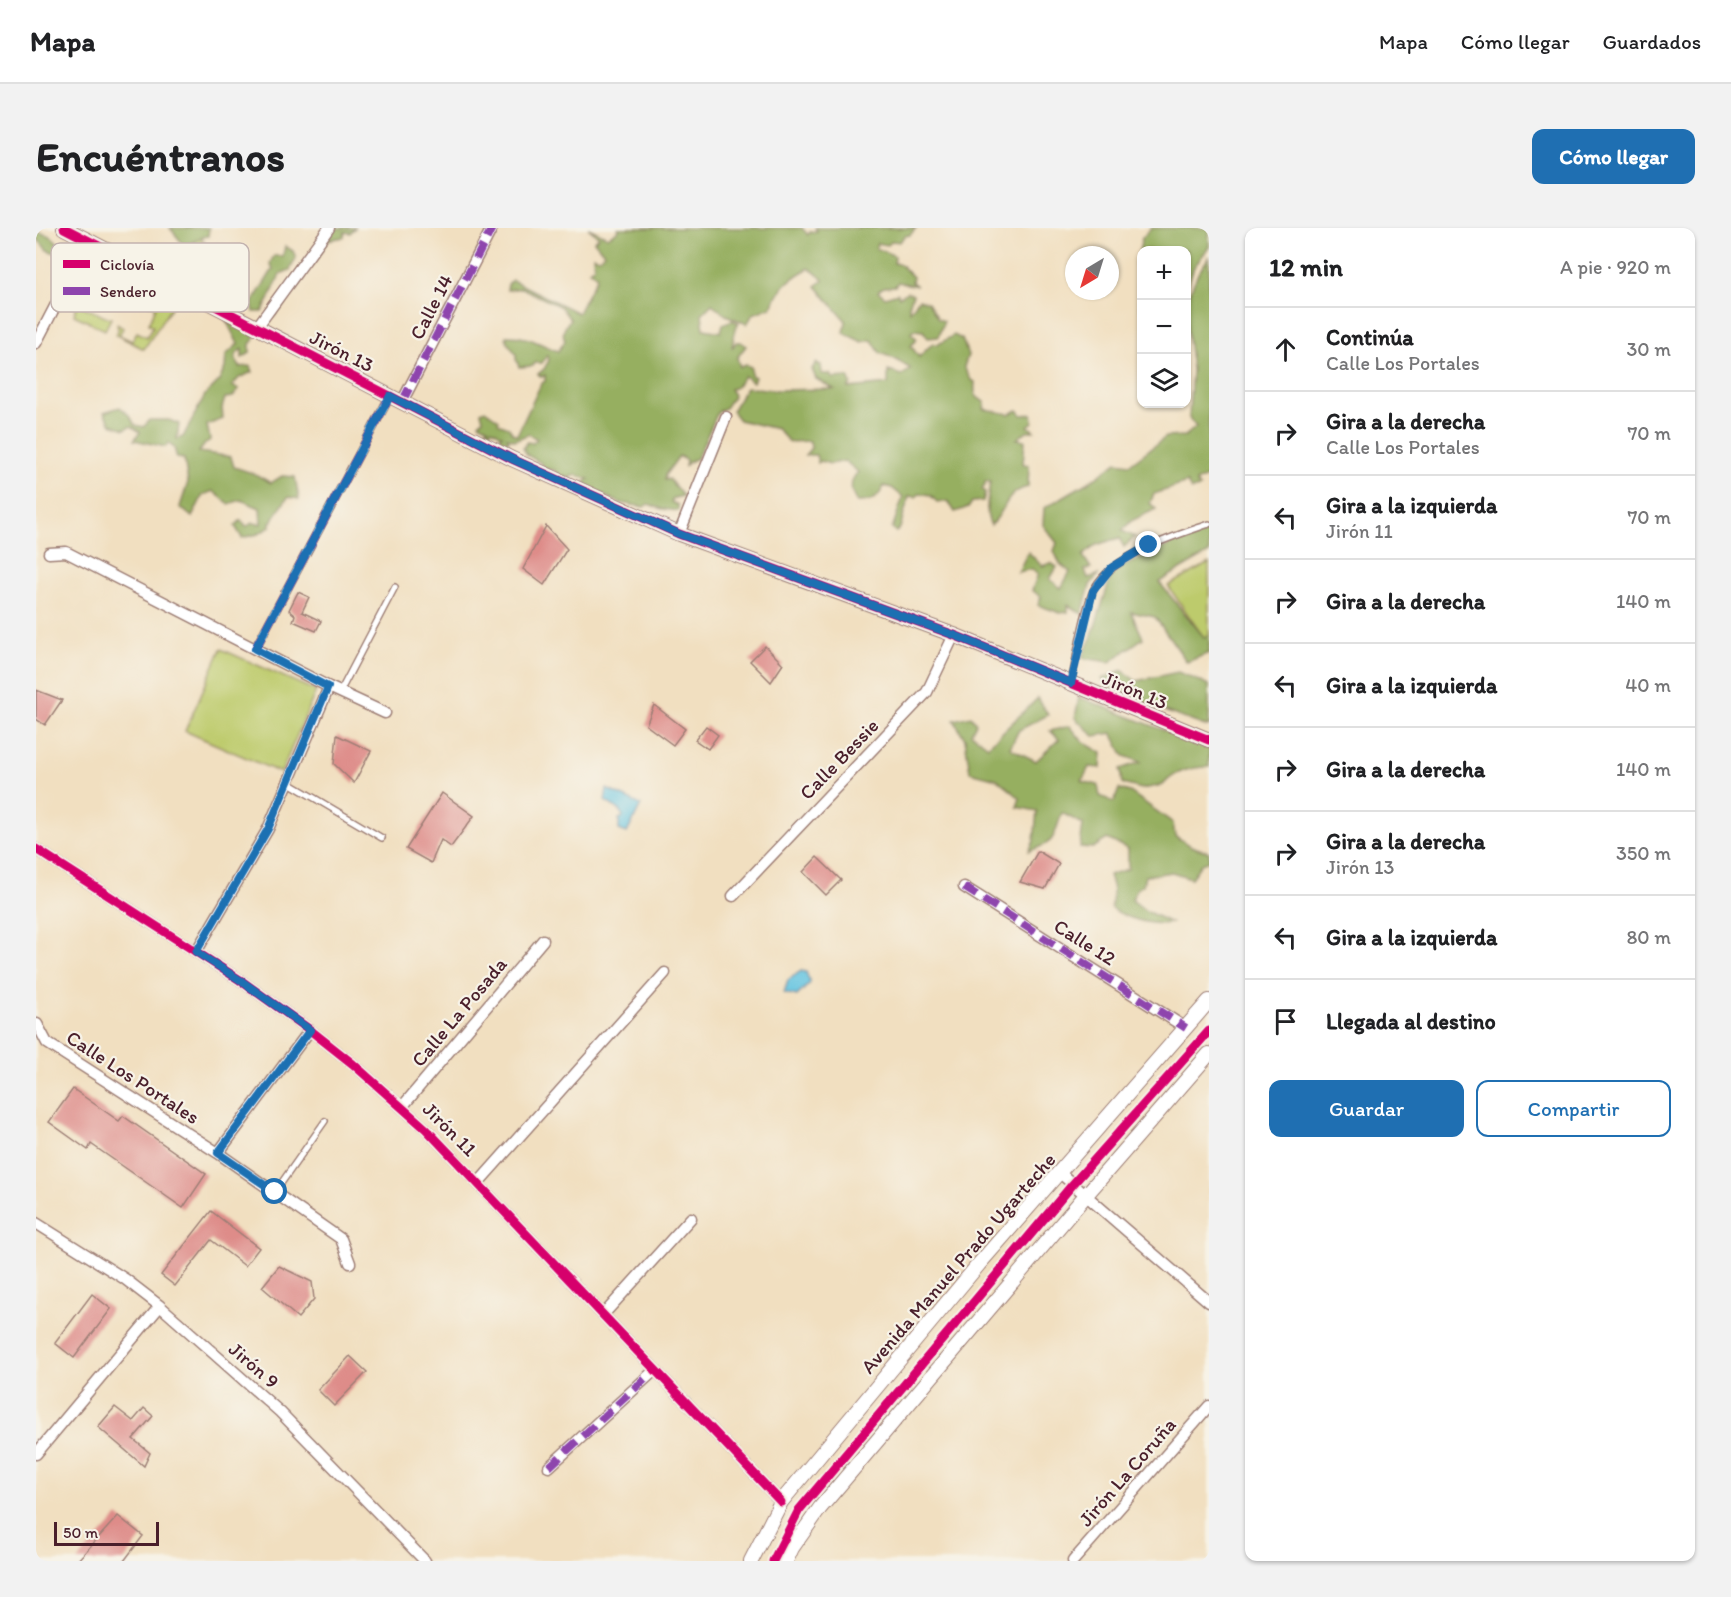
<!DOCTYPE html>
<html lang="es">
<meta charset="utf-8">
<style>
body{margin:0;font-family:Itim,sans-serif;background:#f2f2f2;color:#202124}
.controls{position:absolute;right:18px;top:18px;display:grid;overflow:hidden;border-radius:12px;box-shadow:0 2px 4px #0004}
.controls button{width:54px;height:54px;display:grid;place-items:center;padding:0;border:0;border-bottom:2px solid #e0e0e0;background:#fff;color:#202124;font:30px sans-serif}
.compass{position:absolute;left:1029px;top:18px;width:54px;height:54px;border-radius:50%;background:#fff;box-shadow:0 2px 4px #0004;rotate:218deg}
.scale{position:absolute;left:18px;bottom:15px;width:105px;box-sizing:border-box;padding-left:6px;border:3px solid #4a1f2b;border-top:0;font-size:16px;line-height:21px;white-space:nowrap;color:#4a1f2b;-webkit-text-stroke:4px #f7f3e8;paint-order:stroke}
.stop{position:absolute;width:18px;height:18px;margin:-14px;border:4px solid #1f6fb2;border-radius:50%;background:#fff}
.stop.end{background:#1f6fb2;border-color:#fff;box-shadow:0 2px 6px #0008}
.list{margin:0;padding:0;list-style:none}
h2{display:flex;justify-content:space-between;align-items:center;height:78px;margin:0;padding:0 24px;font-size:26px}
h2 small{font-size:20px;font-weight:400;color:#757577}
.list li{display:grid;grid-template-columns:39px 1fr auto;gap:18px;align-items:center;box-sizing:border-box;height:84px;padding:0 24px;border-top:2px solid #e0e0e0}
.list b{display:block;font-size:22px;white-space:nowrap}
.list p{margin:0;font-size:20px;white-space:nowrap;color:#757577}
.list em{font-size:20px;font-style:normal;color:#757577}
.actions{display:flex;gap:12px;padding:18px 24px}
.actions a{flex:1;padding:14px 0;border:2px solid #1f6fb2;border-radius:12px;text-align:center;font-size:21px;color:#1f6fb2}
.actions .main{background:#1f6fb2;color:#fff}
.icon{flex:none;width:33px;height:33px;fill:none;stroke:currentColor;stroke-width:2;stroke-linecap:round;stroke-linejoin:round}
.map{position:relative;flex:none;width:1173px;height:1333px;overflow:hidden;border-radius:12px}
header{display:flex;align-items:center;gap:36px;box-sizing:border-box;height:84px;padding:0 30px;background:#fff;border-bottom:2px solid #e0e0e0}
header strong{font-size:28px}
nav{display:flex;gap:33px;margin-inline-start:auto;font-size:21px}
.intro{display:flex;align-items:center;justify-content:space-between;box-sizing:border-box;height:144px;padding:0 36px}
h1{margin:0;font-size:42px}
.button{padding:15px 27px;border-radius:12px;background:#1f6fb2;color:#fff;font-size:21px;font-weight:700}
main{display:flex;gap:36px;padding:0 36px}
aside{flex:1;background:#fff;border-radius:12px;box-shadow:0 2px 4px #0004}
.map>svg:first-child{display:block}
.green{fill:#bdcb6c;stroke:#84754c;stroke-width:1.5}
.forest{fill:#96af60;stroke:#706746;stroke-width:1.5}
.water{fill:#63c4e1;stroke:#567286;stroke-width:1.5}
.building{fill:#de8c89}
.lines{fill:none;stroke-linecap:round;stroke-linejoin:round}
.service-casing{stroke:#9e7f76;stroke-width:8}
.pedestrian-casing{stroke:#9e7f76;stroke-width:10}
.minor-casing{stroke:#9e7f76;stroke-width:13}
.tertiary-casing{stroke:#9e7f76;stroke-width:16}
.service{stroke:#fff;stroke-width:5}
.pedestrian{stroke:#fff;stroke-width:8}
.minor{stroke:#fff;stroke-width:10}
.tertiary{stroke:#fff;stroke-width:14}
.quiet{stroke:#8e44ad;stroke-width:8;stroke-dasharray:15 8;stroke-linecap:butt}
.cycleway-casing{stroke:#f7f3e8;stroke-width:13}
.cycleway{stroke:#d6006c;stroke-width:9}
.route{stroke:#1f6fb2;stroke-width:8}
.labels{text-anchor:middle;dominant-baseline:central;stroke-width:4.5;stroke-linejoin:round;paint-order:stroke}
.street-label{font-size:20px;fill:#4a1f2b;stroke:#f7f3e8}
.key{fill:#f7f3e8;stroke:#c3b3af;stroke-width:1.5}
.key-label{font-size:16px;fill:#4a1f2b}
</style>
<header>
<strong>Mapa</strong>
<nav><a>Mapa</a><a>Cómo llegar</a><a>Guardados</a></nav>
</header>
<div class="intro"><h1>Encuéntranos</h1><a class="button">Cómo llegar</a></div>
<main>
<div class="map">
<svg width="1173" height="1333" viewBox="0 0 1173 1333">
<rect width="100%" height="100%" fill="#f7f3e8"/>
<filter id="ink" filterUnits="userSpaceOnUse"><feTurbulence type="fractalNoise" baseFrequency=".0167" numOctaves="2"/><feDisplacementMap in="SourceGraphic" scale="12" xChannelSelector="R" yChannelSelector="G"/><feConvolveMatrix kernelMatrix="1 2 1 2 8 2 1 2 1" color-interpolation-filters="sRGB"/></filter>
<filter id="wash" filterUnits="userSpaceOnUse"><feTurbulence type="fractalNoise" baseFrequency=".008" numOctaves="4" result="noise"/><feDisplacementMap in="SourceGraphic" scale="24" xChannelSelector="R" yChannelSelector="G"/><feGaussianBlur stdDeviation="1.35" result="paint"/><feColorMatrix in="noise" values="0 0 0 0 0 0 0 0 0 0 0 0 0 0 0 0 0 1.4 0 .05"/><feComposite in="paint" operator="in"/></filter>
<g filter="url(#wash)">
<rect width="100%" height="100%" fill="#f1dfc0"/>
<path class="green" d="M 166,9 L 166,13 L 169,13 L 169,16 L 165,16 L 163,27 L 178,34 L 176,39 L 185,45 L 177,59 L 143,44 L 160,12 Z
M 65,39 L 69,42 L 66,54 L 56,49 L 50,59 L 53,64 L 45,62 L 40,73 L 46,76 L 46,78 L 69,89 L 75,90 L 69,102 L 38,87 L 41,75 L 34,70 L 42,55 L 48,58 L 54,47 L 61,48 Z
M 106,60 L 138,75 L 108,121 L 80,107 L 82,102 L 81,96 L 87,100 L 83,107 L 96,113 L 101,104 L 111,109 L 117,98 L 113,96 L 120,79 L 102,70 Z
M 1173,335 L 1173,407 L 1168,410 L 1132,358 Z
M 185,421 L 280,463 L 245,545 L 149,503 Z"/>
<path class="forest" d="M 134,0 L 173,0 L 172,8 C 162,9 156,17 147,16 Z
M 296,0 L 319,0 L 314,5 L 309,4 L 308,9 L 292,12 L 277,37 L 267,42 L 268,50 L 238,88 L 234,84 Z
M 552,0 L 572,9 L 583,2 L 582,0 L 766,0 L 772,7 L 774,4 L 781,3 L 779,0 L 880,0 L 874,7 L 868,8 L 864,14 L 856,13 L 852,17 L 841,15 L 840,20 L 859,28 L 858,35 L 865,37 L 877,49 L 876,54 L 881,58 L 862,54 L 859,58 L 848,59 L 842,63 L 849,69 L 862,65 L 863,69 L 871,64 L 877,66 L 873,78 L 874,83 L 883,71 L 892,74 L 902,91 L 908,93 L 902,109 L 892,110 L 887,103 L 878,102 L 875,105 L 881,111 L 875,118 L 883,129 L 897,115 L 901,117 L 918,107 L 926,111 L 932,127 L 928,139 L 935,152 L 939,154 C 938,165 938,169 949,174 L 948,181 L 973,186 L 982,182 L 986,187 L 996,186 L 997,194 L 992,198 L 998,203 L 991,203 L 981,211 L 989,212 L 987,236 L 993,237 L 992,259 C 969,264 970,283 955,297 C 947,284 953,268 954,253 L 949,254 L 949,258 L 946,261 L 949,265 L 947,273 L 936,274 L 933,279 L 919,284 L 912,273 L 902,275 L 894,267 L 884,265 L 880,269 L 873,268 L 864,300 L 860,304 L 856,301 L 867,269 L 856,260 L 848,258 C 842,271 836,274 821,274 C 814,264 813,253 822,244 L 809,233 L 794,236 L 785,233 L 782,235 L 780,227 L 769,227 L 775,220 L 774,213 L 753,214 L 741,201 L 703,192 L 696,183 L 710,159 L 740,162 L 798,161 L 780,151 L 776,141 L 780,135 L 785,137 L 786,146 L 794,146 L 796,150 L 812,149 L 815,156 L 812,160 L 852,156 L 852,143 L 866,147 L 875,141 L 859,131 L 844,125 L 836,112 L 826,114 L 808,105 L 810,93 L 780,58 L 788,52 L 773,40 C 755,50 743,59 735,79 L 717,86 L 711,96 L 690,87 L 676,76 L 666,86 L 668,101 L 685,104 L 687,96 L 696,92 L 703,95 L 699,100 L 696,120 L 700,114 L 705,114 L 710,118 L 701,130 L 704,139 L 710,137 L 715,139 L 715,147 L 719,149 L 717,154 L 708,148 L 699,160 L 694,161 L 698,167 L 689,180 L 682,184 L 661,230 L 654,233 L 649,238 L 650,232 L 643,228 L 629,247 L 629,252 L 633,251 L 647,268 L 638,270 L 635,274 L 642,277 L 642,283 L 626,281 L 612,276 L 608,279 L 585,275 L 550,260 L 549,254 L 553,251 L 540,247 L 533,250 L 522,248 L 519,242 L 507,241 L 505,235 L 491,227 L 487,220 L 491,214 L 497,215 L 501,211 L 493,206 L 479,212 L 471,209 L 473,212 L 470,215 L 466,214 L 464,209 L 466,207 L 456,201 L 454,203 L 454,207 L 450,207 L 446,205 L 453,200 L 443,195 L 447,191 L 445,184 L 449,182 L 463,192 L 462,195 L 473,199 L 476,205 L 481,207 L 505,156 L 509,153 L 509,147 L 506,149 L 502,146 L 508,141 L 513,132 L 511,127 L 506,135 L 499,135 L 497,138 L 483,139 L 480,131 L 480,126 L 471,114 L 470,108 C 491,107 503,116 522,123 L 529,113 C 525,104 529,99 534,91 L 525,79 L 486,60 L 471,62 L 472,56 L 476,52 L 542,85 L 561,48 L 553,42 L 558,39 L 557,28 L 564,30 L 568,25 L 558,13 L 563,9 Z
M 1116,0 L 1173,0 L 1173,19 L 1158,39 L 1151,60 L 1150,22 L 1106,22 L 1105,82 L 1100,36 L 1106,10 Z
M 0,4 L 15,8 L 23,16 L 29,12 L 39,13 L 43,19 L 37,33 L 24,35 L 26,27 L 11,22 L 0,9 Z
M 249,18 L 257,23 L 260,30 L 254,42 L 244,46 L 233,72 L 226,84 L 218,84 L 216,75 L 237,41 L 234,35 L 238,28 L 247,28 Z
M 1173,29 L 1173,248 L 1160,254 L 1164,260 L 1155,262 L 1151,255 L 1118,266 L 1114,275 L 1120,281 L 1095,293 L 1086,303 L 1099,309 L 1088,319 L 1083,310 L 1060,317 L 1047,328 L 1055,340 L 1049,342 L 1052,350 L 1062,347 L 1054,357 L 1046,386 L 1032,377 L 1032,384 L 1024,385 L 1002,377 L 1005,369 L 996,362 L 1002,346 L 996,341 L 982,344 L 992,324 L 1006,338 L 1015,335 L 1021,339 L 1014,351 L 1025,360 L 1034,344 L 1024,336 L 1018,323 L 1021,315 L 1007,297 L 1008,280 L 1054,253 L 1081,234 L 1094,236 L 1130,209 L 1149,208 L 1160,199 L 1153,190 L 1156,142 L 1151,102 L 1151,72 L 1162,45 Z
M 190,92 L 211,102 L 220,109 L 214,116 L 214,125 L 206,130 L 206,121 L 201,125 L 199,131 L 204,139 L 214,138 L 216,144 L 203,150 L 196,158 L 203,161 L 197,169 L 189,170 L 186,180 L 187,191 L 171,197 L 174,212 L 169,216 L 163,224 L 195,229 L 198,239 L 219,246 L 235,255 L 246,248 L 259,249 L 263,271 L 252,269 L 234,295 L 234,299 L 222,306 L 206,310 L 199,298 L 205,292 L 210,299 L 216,295 L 225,296 L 224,280 L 205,272 L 193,276 L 177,263 L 167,267 L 156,289 L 144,279 L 152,254 L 148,231 L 141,230 L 138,220 L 132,215 L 130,219 L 98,212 L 104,204 L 95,198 L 89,201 L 75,196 L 68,184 L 84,179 L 94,188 L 99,197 L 108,199 L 113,192 L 133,192 L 143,196 L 141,211 L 147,209 L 169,167 L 183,153 L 189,140 L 190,127 L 202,116 Z
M 1173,303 L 1173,325 L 1123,354 L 1168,409 L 1173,407 L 1173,425 L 1151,434 L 1119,389 L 1095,384 L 1107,410 L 1074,434 L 1046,430 L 1056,408 L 1075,348 L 1086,339 L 1145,312 Z
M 1086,442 L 1100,453 L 1142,444 L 1173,457 L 1173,498 L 1169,498 L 1106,475 L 1109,470 L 1094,464 L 1081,466 L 1066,451 Z
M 1043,469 L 1173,520 L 1173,539 C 1156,539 1138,544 1127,557 L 1106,561 L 1086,556 L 1084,541 L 1105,534 L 1088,528 L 1076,505 L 1058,508 L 1039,490 Z
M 1002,470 L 1012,487 L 983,502 L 974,520 L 1000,533 L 1023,511 L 1014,503 L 1034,498 L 1047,514 L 1066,525 L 1065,540 L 1053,539 L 1046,553 L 1062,557 L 1064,568 L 1078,574 L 1083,561 L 1094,564 L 1137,595 L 1139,608 L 1155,618 L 1173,624 L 1173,633 L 1165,636 L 1155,650 L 1136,644 L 1109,648 L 1107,657 L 1100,662 L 1096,672 L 1110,683 L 1135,695 C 1117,698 1090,691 1075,680 L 1077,661 L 1073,647 L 1092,641 L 1092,621 L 1071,611 L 1057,620 L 1044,619 L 1047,596 L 1026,585 C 1016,611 1022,613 993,623 L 998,613 L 1001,583 L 981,579 L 984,570 L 961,551 L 934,544 L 929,511 L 918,492 L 935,488 L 940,495 L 935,505 L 952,518 Z"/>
<path class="water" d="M 571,561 L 605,577 L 591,605 L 583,602 L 583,591 L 587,589 L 585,583 L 569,573 Z
M 765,743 L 770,744 L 774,755 L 761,768 L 748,765 L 752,752 Z"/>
<g id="blocks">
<path class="building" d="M 510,298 L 531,321 L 508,357 L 487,341 Z
M 262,364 L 273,369 L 266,384 L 285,393 L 280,403 L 257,393 L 259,387 L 253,382 Z
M 729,418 L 747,436 L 735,454 L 714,433 Z
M 0,462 L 26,472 L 9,497 L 0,491 Z
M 618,477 L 649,501 L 637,517 L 610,497 Z
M 670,498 L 682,507 L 672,521 L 659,512 Z
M 301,507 L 335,523 L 318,555 L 298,536 Z
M 406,565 L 438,588 L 415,619 L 405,612 L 395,635 L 370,621 Z
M 1002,623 L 1023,636 L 1009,661 L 984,654 Z
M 781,629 L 805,652 L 790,667 L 767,644 Z
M 37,861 L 83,893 L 87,888 L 170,946 L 147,980 L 55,916 L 52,922 L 13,894 Z
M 175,983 L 223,1020 L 209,1038 L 175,1012 L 139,1058 L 125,1047 Z
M 243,1038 L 276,1054 L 278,1071 L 262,1090 L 226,1059 Z
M 56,1066 L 75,1081 L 38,1130 L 19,1115 Z
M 314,1128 L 331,1144 L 298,1178 L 282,1162 Z
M 79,1179 L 97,1193 L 108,1180 L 117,1188 L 97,1211 L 114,1225 L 108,1238 L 62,1199 Z
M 82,1288 L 107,1308 L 88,1333 L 41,1333 Z"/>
</g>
</g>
<g filter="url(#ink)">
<use href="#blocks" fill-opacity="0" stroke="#9e7f76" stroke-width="1.5"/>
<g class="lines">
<g class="service-casing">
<path id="service" d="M 1035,455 C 1041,427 1046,391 1056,365 C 1071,328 1139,308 1173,296
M 304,464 L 359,359
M 253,555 L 346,610
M 239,964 L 289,893"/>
</g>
<g class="pedestrian-casing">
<path id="pedestrian" d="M 219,421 L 354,168"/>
</g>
<g class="minor-casing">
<path id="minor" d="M 221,99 L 293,0
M 0,115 L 53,13
M 366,174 L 456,0
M 643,306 L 690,189
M 13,325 L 30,324 L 293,459 L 349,485
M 0,621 L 204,752 L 274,802 L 317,836 L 390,901 L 745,1274
M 928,659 L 1150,800
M 697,668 L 891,464 L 918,407
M 160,724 L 232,601 L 293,459
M 1,796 L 11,815 L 182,925 L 305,1011 L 314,1035
M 366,879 L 507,712
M 182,925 L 274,802
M 1024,945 L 1173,1074
M 442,955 L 629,745
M 0,995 L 89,1051 L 124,1078 L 244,1184 L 389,1333
M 567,1087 L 655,990
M 0,1226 L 124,1078
M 513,1239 L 619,1142
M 1037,1333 L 1173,1178"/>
</g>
<g class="tertiary-casing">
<path id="tertiary" d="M 28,0 L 476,231 L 643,306 L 918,407 L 1173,512
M 715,1333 L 745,1274 L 943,1036 L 1173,773
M 750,1333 L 756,1320 L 784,1280 L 1050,967 L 1173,826"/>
</g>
<use href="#service" class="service"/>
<use href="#pedestrian" class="pedestrian"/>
<use href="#minor" class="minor"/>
<use href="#tertiary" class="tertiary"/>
<path class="quiet" d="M 366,174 L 456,0
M 219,421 L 354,168
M 928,659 L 1150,800
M 513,1239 L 619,1142"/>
<g class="cycleway-casing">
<path id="cycleway" d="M 28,0 L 476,231 L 643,306 L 918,407 L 1173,512
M 0,621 L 204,752 L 274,802 L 317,836 L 390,901 L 745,1274
M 737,1333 L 763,1282 L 1037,956 L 1173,803"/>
</g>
<use href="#cycleway" class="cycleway"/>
</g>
</g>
<g class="lines" filter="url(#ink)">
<path class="route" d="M 239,964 L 182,925 L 274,802 L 204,752 L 160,724 L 232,601 L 292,459 L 219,421 L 354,168 L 476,231 L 643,306 L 918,407 L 1035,455 L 1057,363 L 1075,340 L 1113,317"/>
</g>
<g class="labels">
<g class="street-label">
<text transform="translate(395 79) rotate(-63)">Calle 14</text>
<text transform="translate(306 123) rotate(27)">Jirón 13</text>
<text transform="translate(1099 462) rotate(23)">Jirón 13</text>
<text transform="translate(803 531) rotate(-46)">Calle Bessie</text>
<text transform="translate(1049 714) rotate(32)">Calle 12</text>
<text transform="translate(423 784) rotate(-50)">Calle La Posada</text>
<text transform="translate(97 849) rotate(33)">Calle Los Portales</text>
<text transform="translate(414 901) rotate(45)">Jirón 11</text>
<text transform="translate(922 1035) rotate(-49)">Avenida Manuel Prado Ugarteche</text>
<text transform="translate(218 1137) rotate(41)">Jirón 9</text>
<text transform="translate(1091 1244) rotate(-49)">Jirón La Coruña</text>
</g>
</g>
<rect x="15" y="15" width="198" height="69" rx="9" class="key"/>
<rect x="27" y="32" width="27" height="8" fill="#d6006c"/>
<rect x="27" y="59" width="27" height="8" fill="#8e44ad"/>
<g class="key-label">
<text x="64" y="42">Ciclovía</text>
<text x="64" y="69">Sendero</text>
</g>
</svg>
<div class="controls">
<button>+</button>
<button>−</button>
<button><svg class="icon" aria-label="layers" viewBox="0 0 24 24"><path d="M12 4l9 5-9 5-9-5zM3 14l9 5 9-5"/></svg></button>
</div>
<svg class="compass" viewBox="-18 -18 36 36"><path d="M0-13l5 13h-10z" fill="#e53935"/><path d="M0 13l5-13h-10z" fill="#757577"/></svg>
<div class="scale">50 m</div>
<div class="stop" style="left:239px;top:964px"></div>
<div class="stop end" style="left:1113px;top:317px"></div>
</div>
<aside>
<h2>12 min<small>A pie · 920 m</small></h2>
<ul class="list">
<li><svg class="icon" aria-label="ahead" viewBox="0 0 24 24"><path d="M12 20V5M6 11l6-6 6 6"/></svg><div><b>Continúa</b><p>Calle Los Portales</p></div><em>30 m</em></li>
<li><svg class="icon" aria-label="right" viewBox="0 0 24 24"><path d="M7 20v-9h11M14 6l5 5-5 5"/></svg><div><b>Gira a la derecha</b><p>Calle Los Portales</p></div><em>70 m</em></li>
<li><svg class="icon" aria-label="left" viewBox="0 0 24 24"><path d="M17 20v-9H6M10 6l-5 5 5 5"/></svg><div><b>Gira a la izquierda</b><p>Jirón 11</p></div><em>70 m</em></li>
<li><svg class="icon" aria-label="right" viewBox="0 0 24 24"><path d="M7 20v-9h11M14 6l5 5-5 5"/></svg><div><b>Gira a la derecha</b></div><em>140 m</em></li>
<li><svg class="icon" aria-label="left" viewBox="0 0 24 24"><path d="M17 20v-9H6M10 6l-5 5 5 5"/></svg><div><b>Gira a la izquierda</b></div><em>40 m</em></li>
<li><svg class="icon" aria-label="right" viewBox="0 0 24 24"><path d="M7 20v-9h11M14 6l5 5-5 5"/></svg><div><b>Gira a la derecha</b></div><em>140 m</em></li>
<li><svg class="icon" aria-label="right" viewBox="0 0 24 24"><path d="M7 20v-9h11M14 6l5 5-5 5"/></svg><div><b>Gira a la derecha</b><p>Jirón 13</p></div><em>350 m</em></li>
<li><svg class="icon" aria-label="left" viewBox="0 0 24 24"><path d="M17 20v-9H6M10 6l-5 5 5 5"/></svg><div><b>Gira a la izquierda</b></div><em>80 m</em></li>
<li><svg class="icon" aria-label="arrive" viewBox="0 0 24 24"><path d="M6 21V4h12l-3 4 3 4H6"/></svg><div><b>Llegada al destino</b></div></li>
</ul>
<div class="actions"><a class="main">Guardar</a><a>Compartir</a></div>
</aside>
</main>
